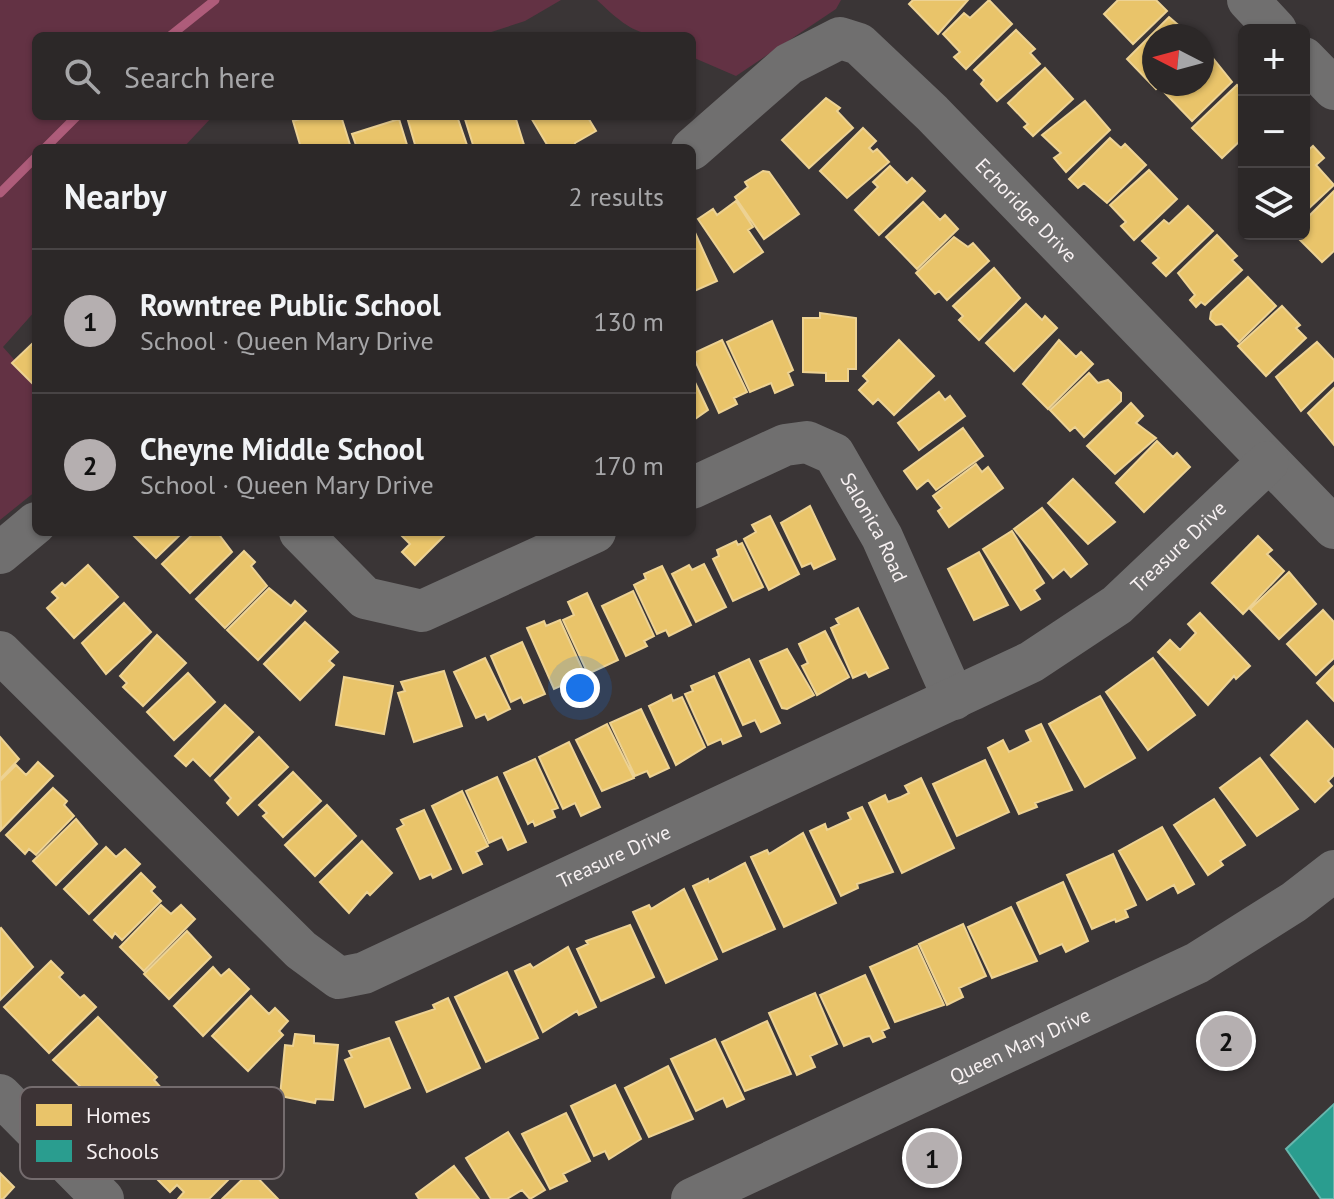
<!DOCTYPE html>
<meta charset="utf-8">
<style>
body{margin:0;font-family:"PT Sans",sans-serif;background:#383434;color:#f1f3f6}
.controls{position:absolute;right:24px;top:24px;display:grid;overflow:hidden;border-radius:12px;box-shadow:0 2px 6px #0004}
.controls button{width:72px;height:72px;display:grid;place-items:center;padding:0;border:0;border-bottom:2px solid #484445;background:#2c2828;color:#f1f3f6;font:40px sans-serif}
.compass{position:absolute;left:1142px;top:24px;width:72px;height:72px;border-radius:50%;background:#2c2828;box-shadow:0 2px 6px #0004;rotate:276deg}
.you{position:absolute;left:580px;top:688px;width:28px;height:28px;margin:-20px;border:6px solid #fff;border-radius:50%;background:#1a73e8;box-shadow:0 0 0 12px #1a73e833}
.badge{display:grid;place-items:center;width:52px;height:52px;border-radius:50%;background:#b5afb0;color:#111;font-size:26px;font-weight:700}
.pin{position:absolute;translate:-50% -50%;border:4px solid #fff;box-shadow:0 2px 8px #0006}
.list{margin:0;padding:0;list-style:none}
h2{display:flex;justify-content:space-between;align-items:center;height:104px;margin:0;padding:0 32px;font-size:34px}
h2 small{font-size:26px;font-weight:400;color:#a6a6a8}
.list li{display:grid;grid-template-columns:52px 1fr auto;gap:24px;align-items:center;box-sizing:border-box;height:144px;padding:0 32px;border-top:2px solid #484445}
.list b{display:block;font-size:30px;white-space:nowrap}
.list p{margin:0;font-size:26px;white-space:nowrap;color:#a6a6a8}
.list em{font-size:26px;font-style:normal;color:#a6a6a8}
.icon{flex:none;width:44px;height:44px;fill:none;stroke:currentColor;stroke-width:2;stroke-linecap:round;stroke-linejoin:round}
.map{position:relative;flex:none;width:1334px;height:1199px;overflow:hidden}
.search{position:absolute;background:#2c2828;box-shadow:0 2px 6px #0004;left:32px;top:32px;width:664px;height:88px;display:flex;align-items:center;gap:20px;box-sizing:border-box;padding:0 28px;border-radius:12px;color:#a6a6a8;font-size:30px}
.panel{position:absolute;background:#2c2828;box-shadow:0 2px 6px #0004;left:32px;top:144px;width:664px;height:392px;border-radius:12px}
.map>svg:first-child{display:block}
.green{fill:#633244}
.homes{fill:#e9c46a;stroke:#edd293;stroke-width:2}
.schools{fill:#2a9d8f;stroke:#68b6ad;stroke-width:2}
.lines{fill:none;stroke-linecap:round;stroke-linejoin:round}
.stream{stroke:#ae5c7a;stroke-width:9}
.minor{stroke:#706f6f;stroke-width:42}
.labels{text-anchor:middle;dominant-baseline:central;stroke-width:8;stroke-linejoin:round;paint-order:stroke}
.street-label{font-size:20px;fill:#f7f1f2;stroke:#3c3335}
.key{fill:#3c3335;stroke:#746c6e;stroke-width:2}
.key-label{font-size:22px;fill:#f7f1f2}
</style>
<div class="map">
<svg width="1334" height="1199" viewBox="0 0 1334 1199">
<rect width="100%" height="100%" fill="#3a3536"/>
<path class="green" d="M 0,0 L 561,0 L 525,21 L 479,36 L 36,36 L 36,116 L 213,116 L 183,148 L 36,148 L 36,310 L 3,347 L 36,384 L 36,491 L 0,520 Z
M 597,0 L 841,0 L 836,9 L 736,76 L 692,57 L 692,36 C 641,36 635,36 597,0 Z"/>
<path class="homes" d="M 913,0 L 968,0 L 938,34 L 909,4 Z
M 989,0 L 1012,24 L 966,69 L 954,57 L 960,52 L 943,34 L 964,13 L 970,18 Z
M 1118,0 L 1156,0 L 1167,11 L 1133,44 L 1104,14 Z
M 1169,17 L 1191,36 L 1154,36 L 1154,84 L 1161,84 L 1156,89 L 1127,59 Z
M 1016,30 L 1035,49 L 1030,53 L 1040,64 L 997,101 L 981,84 L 984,80 L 974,70 Z
M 1208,52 L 1232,82 L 1192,121 L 1163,91 L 1169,84 L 1202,84 L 1202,58 Z
M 1045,68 L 1073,99 L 1033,136 L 1024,127 L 1028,124 L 1008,103 Z
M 1237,85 L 1244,92 L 1244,137 L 1222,158 L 1192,128 Z
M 826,98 L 840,108 L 837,111 L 853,128 L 809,168 L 782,140 Z
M 1085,101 L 1110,130 L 1066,172 L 1054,158 L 1061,153 L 1042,135 Z
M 310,116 L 341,116 L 351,148 L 301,148 L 293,121 Z
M 457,116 L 468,148 L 416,148 L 407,117 Z
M 464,116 L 515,116 L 525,148 L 474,148 Z
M 530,116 L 587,116 L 596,131 L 575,143 L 575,148 L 549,148 Z
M 399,119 L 408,148 L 357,148 L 352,134 Z
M 863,128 L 876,141 L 869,148 L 873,152 L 877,149 L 889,162 L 847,198 L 820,171 Z
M 1110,138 L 1121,148 L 1125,144 L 1146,165 L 1107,203 L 1084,183 L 1078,188 L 1069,179 Z
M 1313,146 L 1324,158 L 1316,165 L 1334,185 L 1304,213 L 1304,154 Z
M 890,166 L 907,183 L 912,178 L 925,191 L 879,235 L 855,210 L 878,187 L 873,182 Z
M 1149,170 L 1177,199 L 1134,240 L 1121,226 L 1126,222 L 1110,205 Z
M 763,171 L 769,172 L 799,214 L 764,239 L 735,197 L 748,187 L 745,182 Z
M 1334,191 L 1334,251 L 1322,262 L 1294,234 L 1304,234 L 1304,221 Z
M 736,201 L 753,227 L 748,230 L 763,252 L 734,272 L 698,219 L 713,209 L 717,215 Z
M 923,202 L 940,220 L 945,215 L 958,229 L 917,269 L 886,237 Z
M 1188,206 L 1213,231 L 1166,276 L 1153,263 L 1159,258 L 1142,241 L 1164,220 L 1169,224 Z
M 692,226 L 717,281 L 692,292 Z
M 1217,235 L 1237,256 L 1232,260 L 1242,270 L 1205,305 L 1201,302 L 1196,307 L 1190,300 L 1195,295 L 1178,273 Z
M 954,237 L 968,247 L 973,243 L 989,261 L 947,300 L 939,291 L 935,294 L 916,273 Z
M 994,268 L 1020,298 L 979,340 L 959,320 L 963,316 L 953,306 Z
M 1248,277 L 1276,306 L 1239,342 L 1222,324 L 1216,325 L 1210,319 L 1211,312 Z
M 1026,304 L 1042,320 L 1045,316 L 1057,328 L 1014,371 L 986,343 Z
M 1282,306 L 1300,325 L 1296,328 L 1306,338 L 1266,376 L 1238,346 Z
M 820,313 L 856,318 L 856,369 L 848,369 L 848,381 L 826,381 L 826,373 L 803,372 L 803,318 L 820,318 Z
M 772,321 L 793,370 L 788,373 L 793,385 L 775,393 L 771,383 L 750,392 L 727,342 Z
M 36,340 L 36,387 L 12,363 Z
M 722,340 L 747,392 L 734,398 L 737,404 L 719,413 L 692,354 Z
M 899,340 L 934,376 L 894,415 L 878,399 L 873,404 L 859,390 L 868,381 L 863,376 Z
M 1059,340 L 1076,357 L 1081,352 L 1093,364 L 1048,409 L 1023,384 Z
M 1317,342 L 1334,360 L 1334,380 L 1301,411 L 1276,377 Z
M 1089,373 L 1098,383 L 1108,380 L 1121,393 L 1121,401 L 1084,437 L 1075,427 L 1070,431 L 1050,410 Z
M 692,376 L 708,410 L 692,421 Z
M 1334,388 L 1334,445 L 1308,413 Z
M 939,392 L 945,400 L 950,396 L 965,416 L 919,450 L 898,423 Z
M 1131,403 L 1143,416 L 1136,423 L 1156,438 L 1115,474 L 1087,446 Z
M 963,428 L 983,456 L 936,490 L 928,480 L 917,489 L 904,471 Z
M 1157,441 L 1173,457 L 1177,453 L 1190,467 L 1144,512 L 1116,483 Z
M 976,464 L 982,472 L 988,467 L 1003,488 L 949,527 L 938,511 L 942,508 L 933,496 Z
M 1073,479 L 1115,522 L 1088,544 L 1048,503 Z
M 810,506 L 835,559 L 814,569 L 811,563 L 802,567 L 781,523 Z
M 1042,508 L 1087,564 L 1071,577 L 1064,569 L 1053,578 L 1014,529 Z
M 770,516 L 799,574 L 769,590 L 744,539 L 756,532 L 752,525 Z
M 1012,531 L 1044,583 L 1034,590 L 1040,599 L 1021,610 L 983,549 Z
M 130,532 L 183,532 L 156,558 Z
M 195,532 L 217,532 L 232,552 L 190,593 L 162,564 Z
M 398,532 L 448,532 L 415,565 L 402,552 L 410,544 Z
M 1258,536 L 1272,550 L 1267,554 L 1284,571 L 1243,614 L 1212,583 Z
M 736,541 L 738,545 L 742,543 L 763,587 L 733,601 L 713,559 L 719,556 L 717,550 Z
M 244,551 L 255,562 L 251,566 L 267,586 L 225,628 L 196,599 Z
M 979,552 L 1008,605 L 974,620 L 948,569 Z
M 704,564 L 726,607 L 696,622 L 672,574 L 689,565 L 692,570 Z
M 88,565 L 118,597 L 74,638 L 47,608 L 58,598 L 52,592 L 62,583 L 65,586 Z
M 662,566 L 691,625 L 669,636 L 666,630 L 657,634 L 634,585 L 646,579 L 644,574 Z
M 1289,572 L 1316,604 L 1279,639 L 1250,609 Z
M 269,588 L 291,606 L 295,601 L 306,611 L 258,660 L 227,630 Z
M 633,591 L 654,636 L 644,641 L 647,646 L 626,656 L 602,606 Z
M 587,593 L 618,660 L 588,674 L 563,620 L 574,615 L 568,602 Z
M 124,603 L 151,632 L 106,674 L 82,643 Z
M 858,608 L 888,668 L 869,677 L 866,672 L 853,678 L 831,628 L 839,624 L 836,619 Z
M 1323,610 L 1334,622 L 1334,658 L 1316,675 L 1287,644 Z
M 1200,613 L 1250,666 L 1236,679 L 1234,676 L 1208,705 L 1158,652 L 1170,640 L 1180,650 L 1196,633 L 1188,624 Z
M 560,620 L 585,675 L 554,689 L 527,628 L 544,621 L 546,626 Z
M 305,622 L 338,652 L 329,661 L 334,665 L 300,700 L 264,664 Z
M 825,631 L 849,677 L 817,695 L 802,666 L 808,663 L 799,644 Z
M 157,635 L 186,663 L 143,706 L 123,687 L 127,683 L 120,676 Z
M 522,642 L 545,694 L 524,703 L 521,697 L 511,702 L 491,656 Z
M 787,649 L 814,695 L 787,709 L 782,708 L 760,661 Z
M 485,658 L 510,709 L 488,720 L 485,714 L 476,718 L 454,672 Z
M 1153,658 L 1195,715 L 1148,750 L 1106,692 Z
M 749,659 L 780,723 L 761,732 L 755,720 L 743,725 L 719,673 Z
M 1334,666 L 1334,701 L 1317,683 Z
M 444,671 L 462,726 L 414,742 L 398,693 L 405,691 L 401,682 Z
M 188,673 L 215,702 L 174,740 L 147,712 Z
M 714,676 L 741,736 L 723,744 L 721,739 L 708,745 L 685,694 L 693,691 L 691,686 Z
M 344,677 L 393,686 L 384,734 L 336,725 Z
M 671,695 L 673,701 L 682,697 L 705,747 L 676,765 L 649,706 Z
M 1100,696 L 1135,758 L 1085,787 L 1049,724 Z
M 225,705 L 253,732 L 210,776 L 193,759 L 186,766 L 175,756 Z
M 641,709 L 669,768 L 650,777 L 647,771 L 635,776 L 610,723 Z
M 1307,721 L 1334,750 L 1334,775 L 1328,781 L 1332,786 L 1315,802 L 1271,755 Z
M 607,724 L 634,778 L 602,791 L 576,740 Z
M 1041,724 L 1072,790 L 1035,803 L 1037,807 L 1019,814 L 988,748 L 1003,740 L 1009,752 L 1031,741 L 1026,731 Z
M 0,737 L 19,759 L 0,779 Z
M 259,737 L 288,767 L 238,815 L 227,803 L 231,798 L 215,780 Z
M 569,742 L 600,807 L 581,816 L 575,803 L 563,809 L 539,757 Z
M 1260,758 L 1298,809 L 1257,836 L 1220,788 Z
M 535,759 L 558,808 L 552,810 L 555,817 L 535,826 L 533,821 L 528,824 L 504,773 Z
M 985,760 L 1009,812 L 957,836 L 933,784 Z
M 38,762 L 53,776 L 1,830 L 0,781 L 16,765 L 26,775 Z
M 293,772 L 321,801 L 283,837 L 263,816 L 267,813 L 259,805 Z
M 497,777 L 526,842 L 508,850 L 502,837 L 489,843 L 466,791 Z
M 921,778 L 954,848 L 902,873 L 869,803 L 885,795 L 888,802 L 901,797 L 909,793 L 905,786 Z
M 53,788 L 67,801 L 64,805 L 74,816 L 36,855 L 29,849 L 25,854 L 6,835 Z
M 462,791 L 488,846 L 476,852 L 482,864 L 463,873 L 432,806 Z
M 1214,799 L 1245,845 L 1220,861 L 1223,865 L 1208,875 L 1174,825 Z
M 327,805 L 356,836 L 315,876 L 285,845 Z
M 862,807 L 893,872 L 857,884 L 858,888 L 841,896 L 810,831 L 825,824 L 827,830 L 851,819 L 848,813 Z
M 424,810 L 451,869 L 433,878 L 431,874 L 420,879 L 397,829 L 404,825 L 401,820 Z
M 76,819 L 97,844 L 56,885 L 33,861 Z
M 1162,827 L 1194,884 L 1178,893 L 1174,885 L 1147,900 L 1119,851 Z
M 803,833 L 836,903 L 784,927 L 751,857 L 767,850 L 769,854 Z
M 362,841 L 392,873 L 370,895 L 367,892 L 349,913 L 320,882 Z
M 106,847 L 116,857 L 125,849 L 140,864 L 89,914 L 64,889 Z
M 1113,854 L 1136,905 L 1125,910 L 1128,917 L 1116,922 L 1115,919 L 1092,929 L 1067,875 Z
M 745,863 L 775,929 L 723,952 L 693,886 L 708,879 L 709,882 Z
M 141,873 L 155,887 L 151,891 L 161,901 L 122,940 L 115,933 L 112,938 L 94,920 Z
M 1063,882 L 1088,941 L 1066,952 L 1062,944 L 1040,954 L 1017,903 Z
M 684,889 L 717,959 L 666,983 L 633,912 L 649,905 L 651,909 Z
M 161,905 L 171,914 L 181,905 L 195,919 L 144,971 L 120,947 Z
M 1011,907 L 1037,961 L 992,978 L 968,927 Z
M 963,924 L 986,976 L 959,988 L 963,997 L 947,1005 L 919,944 Z
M 630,925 L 654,977 L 601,1001 L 577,949 L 588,944 L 586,941 Z
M 1,928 L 33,967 L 0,1000 L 0,929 Z
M 187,931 L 211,957 L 169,999 L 144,974 Z
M 917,946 L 944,1005 L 895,1022 L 870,967 Z
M 568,947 L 596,1007 L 579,1015 L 577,1011 L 543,1032 L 515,971 L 530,964 L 533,968 Z
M 51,961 L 63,973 L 59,977 L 80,998 L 84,995 L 96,1007 L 49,1053 L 4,1007 Z
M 213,967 L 221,976 L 229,969 L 249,989 L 203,1036 L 174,1006 Z
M 507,972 L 538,1038 L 486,1062 L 455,997 Z
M 865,975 L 889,1028 L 882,1031 L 885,1037 L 873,1042 L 870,1036 L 865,1037 L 844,1046 L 820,995 Z
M 815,993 L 837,1044 L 810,1056 L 815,1067 L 797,1075 L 769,1013 Z
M 251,996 L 269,1014 L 275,1008 L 288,1021 L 279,1031 L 283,1035 L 248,1071 L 212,1036 Z
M 448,998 L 480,1068 L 427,1092 L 396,1022 L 435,1009 L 433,1005 Z
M 98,1017 L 157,1077 L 154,1080 L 163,1090 L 122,1131 L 119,1128 L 113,1133 L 101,1121 L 109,1113 L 103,1107 L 99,1111 L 84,1096 L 87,1093 L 53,1060 Z
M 767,1021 L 791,1074 L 745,1091 L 722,1042 Z
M 295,1034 L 314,1036 L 314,1043 L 338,1045 L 333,1100 L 316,1099 L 315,1103 L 280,1096 L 285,1045 L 293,1046 Z
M 389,1038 L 410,1088 L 365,1107 L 345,1060 L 352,1057 L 349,1051 Z
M 715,1039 L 744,1099 L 727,1107 L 723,1098 L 696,1111 L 671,1059 Z
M 668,1066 L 693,1119 L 649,1137 L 625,1088 Z
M 615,1085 L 641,1139 L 609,1159 L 605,1151 L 594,1156 L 571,1106 Z
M 174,1094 L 233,1154 L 231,1157 L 241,1167 L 209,1199 L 178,1199 L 184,1192 L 177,1185 L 170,1192 L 155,1177 L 163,1169 L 147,1152 L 139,1160 L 127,1148 L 134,1142 L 130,1138 Z
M 566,1113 L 590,1161 L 563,1174 L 567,1181 L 550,1189 L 522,1134 Z
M 508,1132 L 545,1190 L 530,1199 L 522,1190 L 507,1199 L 491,1199 L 466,1158 Z
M 454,1166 L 479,1199 L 419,1199 L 416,1194 Z
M 251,1171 L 278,1199 L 222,1199 Z
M 0,1173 L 14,1187 L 3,1199 L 0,1199 Z"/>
<path class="schools" d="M 1334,1104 L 1334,1199 L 1321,1199 L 1286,1149 Z"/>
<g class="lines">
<path class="stream" d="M 170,36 L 215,0
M 45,148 L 77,116
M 0,193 L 36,157"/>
<g class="minor">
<path d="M 1248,0 L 1276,30"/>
<path d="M 1304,58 L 1334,89"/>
<path id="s1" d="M 692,149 L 789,64 L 840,38 L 859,44 L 932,113 L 1334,528"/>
<path id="s2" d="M 692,488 L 785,445 L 807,442 L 834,454 L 882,537 L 954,699"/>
<path d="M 300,532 L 365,598 L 422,611 L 595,532"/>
<path d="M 0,553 L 36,523"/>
<path id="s3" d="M 0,652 L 301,950 L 339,978 L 364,973 L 1031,662 L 1117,605 L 1268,462"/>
<path d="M 0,1095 L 103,1199"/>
<path id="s4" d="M 692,1199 L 1197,963 L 1294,902 L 1334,871"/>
</g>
</g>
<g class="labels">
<g class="street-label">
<text stroke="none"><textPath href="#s1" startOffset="442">Echoridge Drive</textPath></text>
<text stroke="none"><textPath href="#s2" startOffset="238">Salonica Road</textPath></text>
<text stroke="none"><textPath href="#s3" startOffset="1420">Treasure Drive</textPath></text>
<text stroke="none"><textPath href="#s3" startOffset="772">Treasure Drive</textPath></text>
<text stroke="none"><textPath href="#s4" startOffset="362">Queen Mary Drive</textPath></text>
</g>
</g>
<rect x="20" y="1087" width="264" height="92" rx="12" class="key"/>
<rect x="36" y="1104" width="36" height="22" fill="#e9c46a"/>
<rect x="36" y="1140" width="36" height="22" fill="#2a9d8f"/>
<g class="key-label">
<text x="86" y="1123">Homes</text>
<text x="86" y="1159">Schools</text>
</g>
</svg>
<div class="controls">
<button>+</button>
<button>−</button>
<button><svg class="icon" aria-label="layers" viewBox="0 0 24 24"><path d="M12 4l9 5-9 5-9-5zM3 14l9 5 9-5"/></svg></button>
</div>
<svg class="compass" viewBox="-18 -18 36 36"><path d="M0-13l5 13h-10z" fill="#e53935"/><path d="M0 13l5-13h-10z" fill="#a6a6a8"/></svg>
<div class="you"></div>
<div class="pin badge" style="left:932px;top:1158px">1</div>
<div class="pin badge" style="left:1226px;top:1041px">2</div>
<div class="search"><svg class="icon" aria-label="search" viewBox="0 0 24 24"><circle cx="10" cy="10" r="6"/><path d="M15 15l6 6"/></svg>Search here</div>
<section class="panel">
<h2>Nearby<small>2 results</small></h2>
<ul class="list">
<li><span class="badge">1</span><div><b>Rowntree Public School</b><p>School · Queen Mary Drive</p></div><em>130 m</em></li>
<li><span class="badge">2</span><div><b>Cheyne Middle School</b><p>School · Queen Mary Drive</p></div><em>170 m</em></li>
</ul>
</section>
</div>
